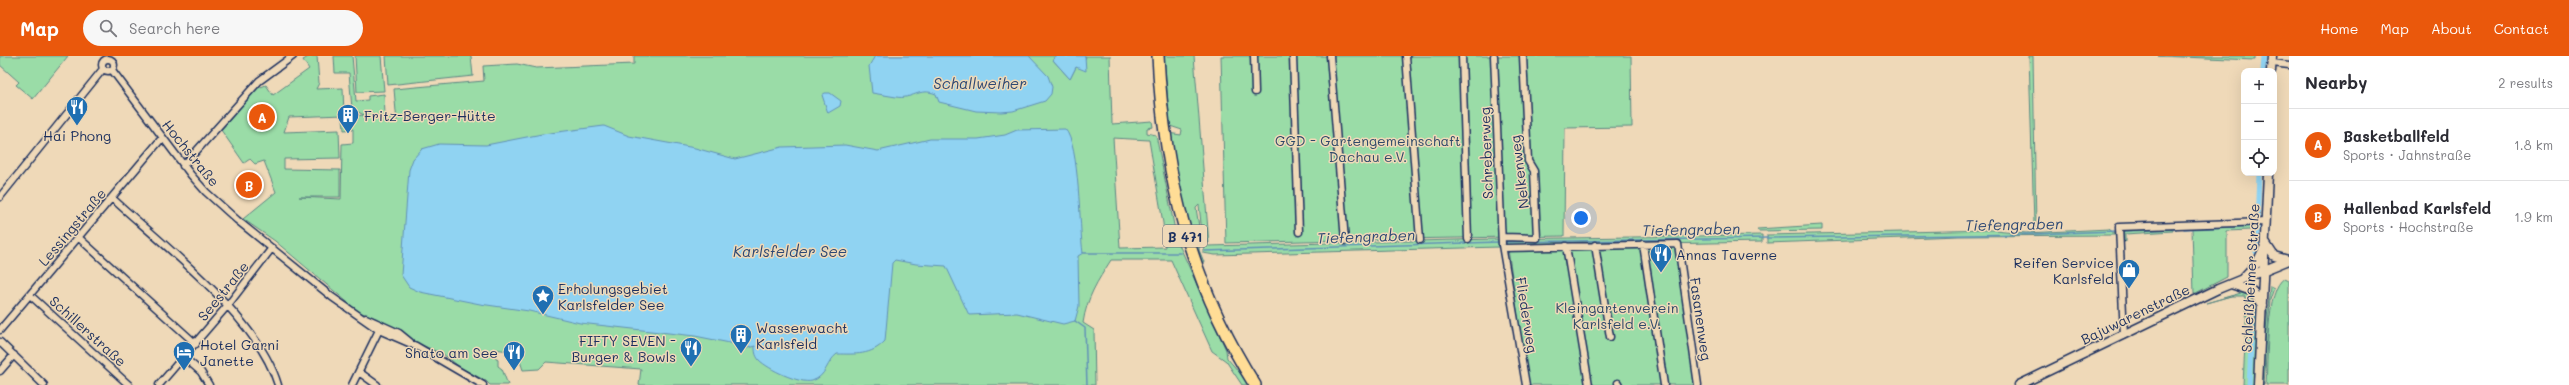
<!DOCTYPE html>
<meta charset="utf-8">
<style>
body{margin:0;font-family:Mali,sans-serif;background:#f7f7f7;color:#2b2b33}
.controls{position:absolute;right:12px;top:12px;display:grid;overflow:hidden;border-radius:8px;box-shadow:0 4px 16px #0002}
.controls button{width:36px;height:36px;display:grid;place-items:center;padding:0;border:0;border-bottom:1px solid #e1e1e2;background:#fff;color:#2b2b33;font:20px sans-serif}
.you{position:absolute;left:1581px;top:162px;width:14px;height:14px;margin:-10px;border:3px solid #fff;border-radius:50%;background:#1a73e8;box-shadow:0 0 0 6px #1a73e833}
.badge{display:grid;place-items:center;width:26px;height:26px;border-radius:50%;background:#ea580c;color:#fff;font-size:13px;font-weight:700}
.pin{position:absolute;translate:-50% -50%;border:2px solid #fff;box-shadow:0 1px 4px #0006}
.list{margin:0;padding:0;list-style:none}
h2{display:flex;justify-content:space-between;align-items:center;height:52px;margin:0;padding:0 16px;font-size:17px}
h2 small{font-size:13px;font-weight:400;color:#7c7c81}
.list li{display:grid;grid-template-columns:26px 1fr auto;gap:12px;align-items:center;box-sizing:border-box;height:72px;padding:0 16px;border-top:1px solid #e1e1e2}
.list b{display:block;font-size:15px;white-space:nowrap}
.list p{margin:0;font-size:13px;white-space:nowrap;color:#7c7c81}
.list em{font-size:13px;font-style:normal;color:#7c7c81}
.icon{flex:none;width:22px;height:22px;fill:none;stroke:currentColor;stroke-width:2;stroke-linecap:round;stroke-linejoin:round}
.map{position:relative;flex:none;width:2289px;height:329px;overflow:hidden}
header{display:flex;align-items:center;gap:24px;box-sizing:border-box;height:56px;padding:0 20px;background:#ea580c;color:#fff}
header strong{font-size:19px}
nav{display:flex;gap:22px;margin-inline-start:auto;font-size:14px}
.search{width:280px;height:36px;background:#f7f7f7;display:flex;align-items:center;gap:10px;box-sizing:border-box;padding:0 14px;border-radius:22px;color:#7c7c81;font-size:15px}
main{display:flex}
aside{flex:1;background:#fff}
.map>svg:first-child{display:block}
.green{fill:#9adca7;stroke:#5a8682;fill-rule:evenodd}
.water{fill:#90d3f2;stroke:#6191b7}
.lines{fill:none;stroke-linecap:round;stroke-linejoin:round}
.stream{stroke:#6191b7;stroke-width:1.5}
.canal{stroke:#90d3f2;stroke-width:5}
.street-casing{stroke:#1b2f5e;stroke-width:9}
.secondary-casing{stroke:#1b2f5e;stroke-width:11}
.highway-casing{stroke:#1b2f5e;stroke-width:14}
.street{stroke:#efd9b8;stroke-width:6}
.secondary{stroke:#efd9b8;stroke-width:8}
.highway{stroke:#ffdd96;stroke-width:11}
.labels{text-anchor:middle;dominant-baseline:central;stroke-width:3;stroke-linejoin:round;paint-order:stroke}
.shield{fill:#efd9b8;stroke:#5b6279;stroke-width:1}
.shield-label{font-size:13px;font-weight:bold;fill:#1b2f5e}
.poi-label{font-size:14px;fill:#1b2f5e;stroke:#efd9b8;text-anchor:start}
.park-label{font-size:14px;fill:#2e4969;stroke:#efd9b8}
.street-label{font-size:14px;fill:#1b2f5e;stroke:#efd9b8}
.water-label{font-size:15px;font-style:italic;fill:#2d4874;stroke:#efd9b8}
</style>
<header>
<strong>Map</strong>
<div class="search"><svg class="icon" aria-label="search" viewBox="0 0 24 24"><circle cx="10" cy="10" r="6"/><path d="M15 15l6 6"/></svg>Search here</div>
<nav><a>Home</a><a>Map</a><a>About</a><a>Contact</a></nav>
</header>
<main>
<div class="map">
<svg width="2289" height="329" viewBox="0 0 2289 329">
<rect width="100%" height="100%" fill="#efd9b8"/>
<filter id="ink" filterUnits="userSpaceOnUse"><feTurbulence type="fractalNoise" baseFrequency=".025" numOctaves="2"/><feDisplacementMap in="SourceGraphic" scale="8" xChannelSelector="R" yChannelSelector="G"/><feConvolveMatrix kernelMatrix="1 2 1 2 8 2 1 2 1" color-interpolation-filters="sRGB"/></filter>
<g filter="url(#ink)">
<path class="green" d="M 0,0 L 68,0 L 33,43 L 16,29 L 19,26 L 0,9 Z
M 310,0 L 317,0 L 319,27 L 316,33 L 343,32 L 344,59 L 289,61 L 284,76 L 339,74 L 340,102 L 284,103 L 284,113 L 340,114 L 340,141 L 299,141 L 341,143 L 342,88 L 353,87 L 353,73 L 344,74 L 343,61 L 364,59 L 352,53 L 349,17 L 335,17 L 334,0 L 352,0 L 356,45 L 368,44 L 368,40 L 384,38 L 385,59 L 397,67 L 394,33 L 484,25 L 483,10 L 517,8 L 536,12 L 634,8 L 634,0 L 1055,0 L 1053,4 L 1070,23 L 1076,11 L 1086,2 L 1085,0 L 1110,0 L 1112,68 L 1152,65 L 1153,71 L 1147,72 L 1147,77 L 1156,79 L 1177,184 L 1226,294 L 1227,302 L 1250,329 L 1242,329 L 1226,305 L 1212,295 L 1171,204 L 1111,204 C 1097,226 1087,241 1083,267 L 1094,274 L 1095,329 L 639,329 L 641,313 L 546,306 L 539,313 L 523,314 L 517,296 L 494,293 L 493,298 L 498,304 L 498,310 L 502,313 L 508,329 L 490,329 L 486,325 L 461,312 L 443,298 L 419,288 L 376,262 L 359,256 L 275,185 L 243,163 L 276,136 L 264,105 L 255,108 L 250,103 L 244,107 L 221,74 L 258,32 L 266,29 L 273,39 L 309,13 L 303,4 ZM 1113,82 L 1149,84 L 1163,167 L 1165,191 L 1120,192 Z
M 355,0 L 381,0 L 384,35 L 357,36 Z
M 386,0 L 471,0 L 473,20 L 388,29 Z
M 1164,0 L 1194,0 L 1209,187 L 1203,185 L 1199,149 L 1196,152 L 1200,177 L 1199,194 L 1204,206 L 1199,207 L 1186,166 L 1168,77 L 1181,79 L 1182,74 L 1170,70 Z
M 1221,0 L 1631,0 L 1632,71 L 1565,72 L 1564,180 L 1347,184 L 1341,180 L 1342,184 L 1226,187 Z
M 2029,0 L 2033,0 L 2036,172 L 2034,168 Z
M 2158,0 L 2255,0 L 2255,4 Z
M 2250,167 L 2250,174 L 2227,175 L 2227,221 L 2194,238 L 2192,172 Z
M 1822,169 L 1822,174 L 1758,175 L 1757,173 Z
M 2172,172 L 2173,175 L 2125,178 L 2125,186 L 2121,186 L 2124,173 Z
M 2109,173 L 2116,179 L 1959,180 L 1767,187 L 1767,179 L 1994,174 L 2026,177 Z
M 1762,179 L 1762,186 L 1505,191 L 1503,183 Z
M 1497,183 L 1499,191 L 1215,199 L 1203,197 L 1203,193 L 1208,190 Z
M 1680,188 L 1701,329 L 1528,329 L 1508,193 Z
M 2285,222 L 2289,224 L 2289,329 L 2266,329 C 2268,307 2265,232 2285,222 Z
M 2270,230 L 2274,232 L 2270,244 L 2264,329 L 2261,329 Z
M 2241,237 L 2250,240 L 2252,238 L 2258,249 L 2255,329 L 2243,329 L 2247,246 L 2244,240 L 2231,240 L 2206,247 Z"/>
<path class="water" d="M 875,0 L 1029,0 L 1048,20 L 1052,31 L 1051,38 L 1045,45 L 1013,55 L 1001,56 L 976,55 L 939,46 L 936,38 C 919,31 912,44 896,41 C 888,40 880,38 872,37 L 869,10 Z
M 1055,0 L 1085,0 L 1086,15 L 1076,11 L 1070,23 L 1053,4 Z
M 825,37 L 830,37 L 841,45 L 840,50 L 828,57 L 822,39 Z
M 604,70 L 629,80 L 695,92 L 735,103 L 782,91 L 845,89 L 878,95 L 930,83 L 978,83 L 1005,79 L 1017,74 L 1065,73 C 1080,89 1079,170 1083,197 L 1078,200 L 1079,250 L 1075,265 L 1063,268 L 1017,257 L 969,259 L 946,210 L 916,208 L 895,204 L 892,207 L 885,285 C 871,300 855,298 837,298 C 826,306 827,320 812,325 C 799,328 768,313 759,304 C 755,299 755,295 755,290 L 744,293 L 741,286 L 740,289 L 695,280 L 580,267 L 529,255 L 480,248 L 420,236 L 409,231 L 401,219 L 409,114 L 413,103 L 422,93 L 439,88 L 486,89 L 542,78 Z"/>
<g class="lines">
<path class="stream" d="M 2184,173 L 2257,170
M 2121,175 L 2176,173
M 1503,186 L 2034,178 L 2117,175
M 1205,195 L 1499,186
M 1083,197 L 1180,197
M 1075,265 L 1085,272 L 1087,329"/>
<path class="canal" d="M 2263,15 L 2264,0
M 2256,196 L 2259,117
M 2249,329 L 2253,253"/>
<g class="street-casing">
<path id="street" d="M 1254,0 L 1255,36
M 1293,0 L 1299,176
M 1330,0 L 1345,185
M 1406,0 L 1420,184
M 1462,0 L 1468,183
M 1494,0 L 1502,189 L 1526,329
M102 9a6 6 0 1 1 12 0a6 6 0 1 1-12 0Z
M 2272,7 L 2289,9
M 112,14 L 191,119 L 206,136 L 237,164 L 332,241 L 379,274 L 416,290 L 483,329
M 183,110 L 259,25 L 293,0
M 0,141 L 103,13
M 112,142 C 164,190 258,261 278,329
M 78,181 L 196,288
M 1502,181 L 1537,182 L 1534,115 L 1528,105 L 1523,0
M 1643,188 L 1664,329
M 1595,189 L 1610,281
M 1566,190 L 1589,329
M 1504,192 L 1678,188 L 1698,329
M 30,239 L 129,329
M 366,262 L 399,277 L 410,286
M 0,274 L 162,82
M 2124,279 L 2119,171 L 2266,166
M 0,286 L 44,329
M 184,301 L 201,316 L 209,329
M 0,315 L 14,299
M 359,316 L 377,329
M 1618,327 L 1619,329
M 159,329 L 228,249 L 272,192
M 352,329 L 379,274"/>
</g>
<g class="secondary-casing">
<path id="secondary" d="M 2271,15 L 2272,0
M 2266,188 L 2274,200 L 2288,204
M 2242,223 L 2257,207 L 2263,194
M 2231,228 L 2252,235 L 2262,249
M 2019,329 L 2218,233 L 2289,204
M 2258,329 L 2268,117"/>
</g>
<g class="highway-casing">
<path id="highway" d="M 1158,0 C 1164,121 1190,226 1255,329"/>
</g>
<use href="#street" class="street"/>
<use href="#secondary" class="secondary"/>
<use href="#highway" class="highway"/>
</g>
</g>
<defs>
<g id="restaurant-pin" transform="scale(1.15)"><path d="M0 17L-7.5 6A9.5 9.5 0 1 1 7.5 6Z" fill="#1f6fb2" stroke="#efd9b8"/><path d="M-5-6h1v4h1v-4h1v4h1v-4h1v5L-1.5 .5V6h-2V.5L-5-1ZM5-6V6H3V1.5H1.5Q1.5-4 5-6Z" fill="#fff"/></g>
<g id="building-pin" transform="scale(1.15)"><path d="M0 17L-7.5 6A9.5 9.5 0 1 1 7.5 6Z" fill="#1f6fb2" stroke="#efd9b8"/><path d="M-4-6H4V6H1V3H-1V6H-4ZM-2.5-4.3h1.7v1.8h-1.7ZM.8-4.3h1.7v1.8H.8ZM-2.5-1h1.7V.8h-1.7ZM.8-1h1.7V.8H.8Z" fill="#fff"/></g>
<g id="shop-pin" transform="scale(1.15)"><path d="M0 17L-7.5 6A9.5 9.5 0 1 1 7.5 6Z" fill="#1f6fb2" stroke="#efd9b8"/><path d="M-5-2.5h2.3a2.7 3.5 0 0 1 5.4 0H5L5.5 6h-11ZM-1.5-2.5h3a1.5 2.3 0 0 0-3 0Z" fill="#fff"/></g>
<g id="sight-pin" transform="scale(1.15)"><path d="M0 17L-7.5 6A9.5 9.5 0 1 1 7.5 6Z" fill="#1f6fb2" stroke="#efd9b8"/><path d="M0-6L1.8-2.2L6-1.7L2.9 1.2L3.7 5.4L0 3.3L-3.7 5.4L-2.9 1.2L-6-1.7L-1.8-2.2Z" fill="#fff"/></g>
<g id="hotel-pin" transform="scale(1.15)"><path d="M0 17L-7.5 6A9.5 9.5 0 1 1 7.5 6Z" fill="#1f6fb2" stroke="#efd9b8"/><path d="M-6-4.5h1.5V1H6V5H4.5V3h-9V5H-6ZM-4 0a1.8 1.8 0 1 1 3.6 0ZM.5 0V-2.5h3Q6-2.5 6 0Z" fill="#fff"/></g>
</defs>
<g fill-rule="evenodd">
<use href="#restaurant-pin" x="77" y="51"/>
<use href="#building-pin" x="348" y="59"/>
<use href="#restaurant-pin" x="1661" y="198"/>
<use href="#shop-pin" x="2129" y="214"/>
<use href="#sight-pin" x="543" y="240"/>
<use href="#building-pin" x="741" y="279"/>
<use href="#restaurant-pin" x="691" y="292"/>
<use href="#hotel-pin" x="184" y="296"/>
<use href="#restaurant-pin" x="514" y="296"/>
</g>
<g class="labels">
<rect class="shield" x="1163" y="169" width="44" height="22" rx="3"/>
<g class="shield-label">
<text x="1185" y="180">B 471</text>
</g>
<g class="poi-label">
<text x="364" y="59">Fritz-Berger-Hütte</text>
<text x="77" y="79" text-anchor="middle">Hai Phong</text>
<text x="1676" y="198">Annas Taverne</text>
<text x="2114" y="206" text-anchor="end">Reifen Service<tspan x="2114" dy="16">Karlsfeld</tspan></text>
<text x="558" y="232">Erholungsgebiet<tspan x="558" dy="16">Karlsfelder See</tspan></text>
<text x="756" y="271">Wasserwacht<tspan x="756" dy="16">Karlsfeld</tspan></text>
<text x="676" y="284" text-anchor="end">FIFTY SEVEN -<tspan x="676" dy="16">Burger &amp; Bowls</tspan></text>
<text x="200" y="288">Hotel Garni<tspan x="200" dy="16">Janette</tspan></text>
<text x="498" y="296" text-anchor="end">Shato am See</text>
</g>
<g class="park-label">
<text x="1368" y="84">GGD - Gartengemeinschaft<tspan x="1368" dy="16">Dachau e.V.</tspan></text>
<text x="1617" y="251">Kleingartenverein<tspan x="1617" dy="16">Karlsfeld e.V.</tspan></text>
</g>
<g class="street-label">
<text transform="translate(191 97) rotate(51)">Hochstraße</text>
<text transform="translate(1486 97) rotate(-92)">Schreberweg</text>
<text transform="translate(1519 116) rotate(-97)">Nelkenweg</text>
<text transform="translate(72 171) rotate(-50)">Lessingstraße</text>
<text transform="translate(2250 222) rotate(-87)">Schleißheimer Straße</text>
<text transform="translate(223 235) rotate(-51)">Seestraße</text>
<text transform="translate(2135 258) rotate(-26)">Bajuwarenstraße</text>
<text transform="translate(1527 259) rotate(81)">Fliederweg</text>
<text transform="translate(1701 263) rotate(82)">Fasanenweg</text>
<text transform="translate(88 275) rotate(42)">Schillerstraße</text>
</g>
<g class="water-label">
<text x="980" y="27">Schallweiher</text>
<text transform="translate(2014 168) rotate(-1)">Tiefengraben</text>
<text transform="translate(1691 173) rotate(-1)">Tiefengraben</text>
<text transform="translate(1366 180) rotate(-2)">Tiefengraben</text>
<text x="790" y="195">Karlsfelder See</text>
</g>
</g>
</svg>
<div class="controls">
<button>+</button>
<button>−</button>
<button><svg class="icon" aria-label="locate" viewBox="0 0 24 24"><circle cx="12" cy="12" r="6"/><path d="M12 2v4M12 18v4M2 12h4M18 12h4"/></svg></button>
</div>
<div class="you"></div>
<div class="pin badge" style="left:262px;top:61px">A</div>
<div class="pin badge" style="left:249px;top:129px">B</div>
</div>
<aside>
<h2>Nearby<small>2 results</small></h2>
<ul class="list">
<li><span class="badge">A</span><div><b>Basketballfeld</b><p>Sports · Jahnstraße</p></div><em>1.8 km</em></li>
<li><span class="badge">B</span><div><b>Hallenbad Karlsfeld</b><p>Sports · Hochstraße</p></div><em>1.9 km</em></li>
</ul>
</aside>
</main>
